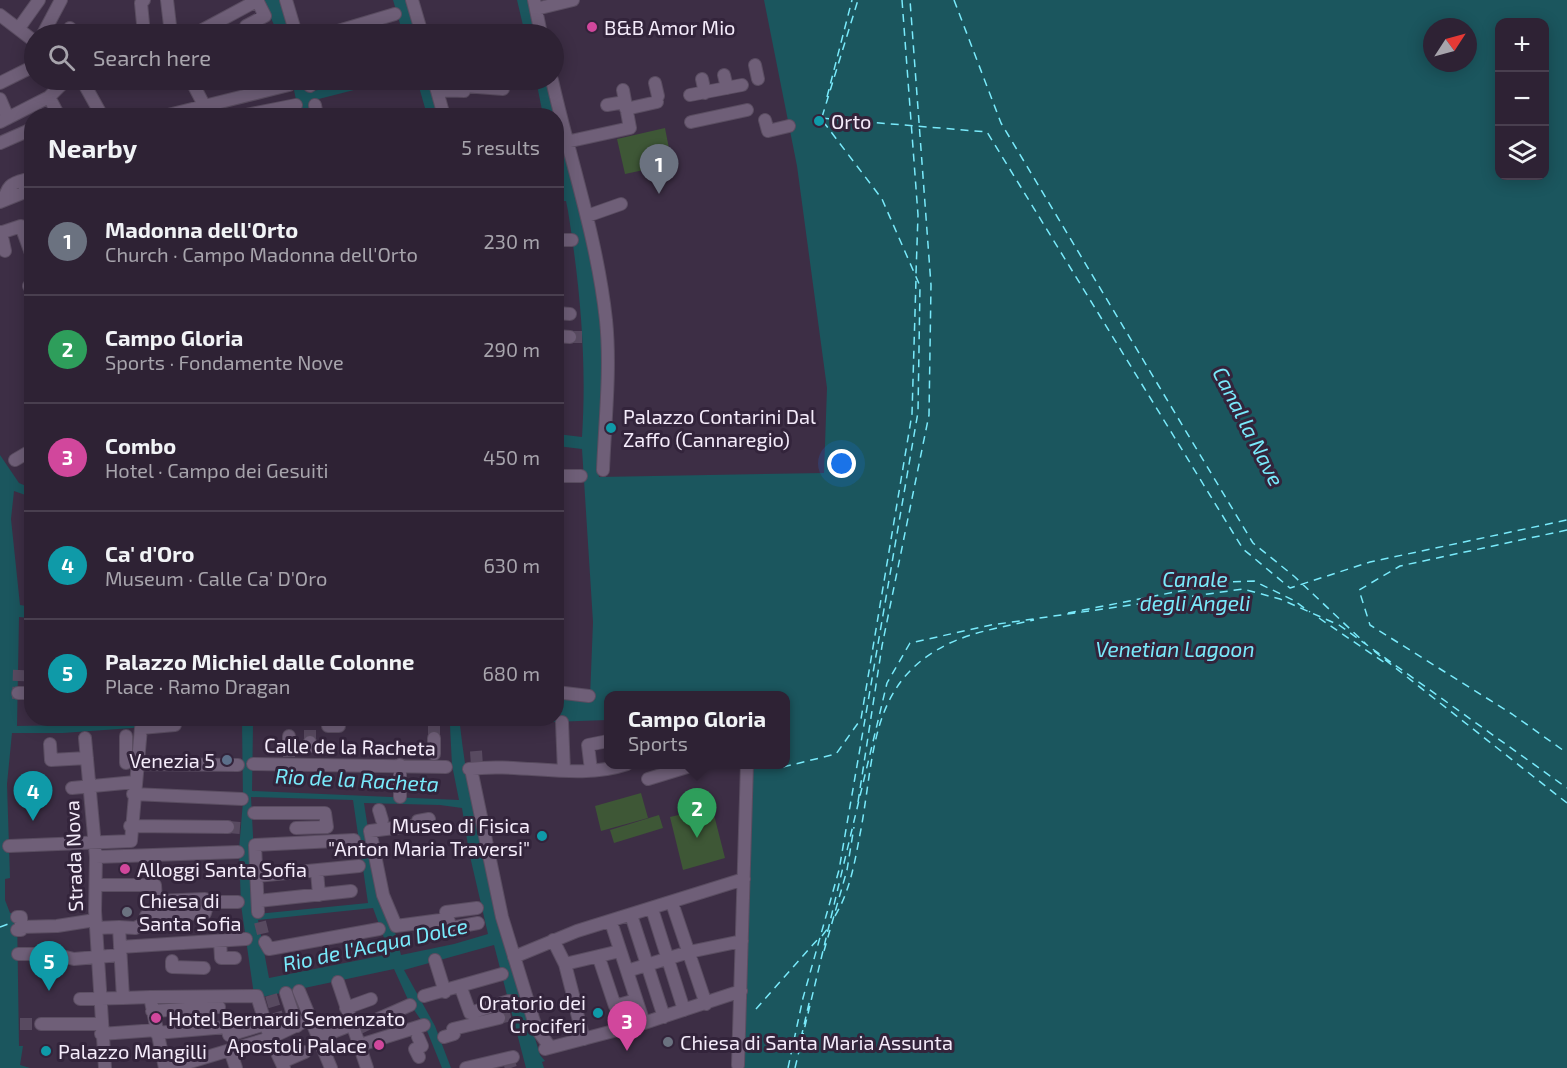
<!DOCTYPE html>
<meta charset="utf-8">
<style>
body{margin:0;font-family:"Exo 2",sans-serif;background:#362a3c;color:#f1f3f6}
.controls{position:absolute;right:18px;top:18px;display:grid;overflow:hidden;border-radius:12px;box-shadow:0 3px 15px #0003}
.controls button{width:54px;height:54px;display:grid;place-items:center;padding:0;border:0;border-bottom:2px solid #493f4f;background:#2e2234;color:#f1f3f6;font:30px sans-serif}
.compass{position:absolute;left:1423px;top:18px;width:54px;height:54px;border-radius:50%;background:#2e2234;box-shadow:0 3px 15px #0003;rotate:54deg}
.you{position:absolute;left:842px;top:464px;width:21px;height:21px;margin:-15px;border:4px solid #fff;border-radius:50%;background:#1a73e8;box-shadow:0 0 0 9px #1a73e833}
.badge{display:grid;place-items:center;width:39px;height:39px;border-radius:50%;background:#8abfa5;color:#fff;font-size:20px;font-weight:700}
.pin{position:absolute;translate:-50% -50px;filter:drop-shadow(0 2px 3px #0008)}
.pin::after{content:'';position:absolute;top:32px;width:21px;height:18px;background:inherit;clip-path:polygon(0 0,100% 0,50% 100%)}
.popup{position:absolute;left:604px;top:691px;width:186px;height:78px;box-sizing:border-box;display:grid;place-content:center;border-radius:12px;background:#2e2234;filter:drop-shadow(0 2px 4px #0005);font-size:20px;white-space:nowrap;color:#a7a4ac}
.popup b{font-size:22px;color:#f1f3f6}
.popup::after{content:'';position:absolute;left:50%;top:100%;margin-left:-12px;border:12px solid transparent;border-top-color:#2e2234}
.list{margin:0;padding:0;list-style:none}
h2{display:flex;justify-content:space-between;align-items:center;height:78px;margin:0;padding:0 24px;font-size:26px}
h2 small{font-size:20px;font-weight:400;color:#a7a4ac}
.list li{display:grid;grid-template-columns:39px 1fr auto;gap:18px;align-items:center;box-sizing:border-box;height:108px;padding:0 24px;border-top:2px solid #493f4f}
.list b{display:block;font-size:22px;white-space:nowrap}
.list p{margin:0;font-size:20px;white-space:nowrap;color:#a7a4ac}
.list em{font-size:20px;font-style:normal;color:#a7a4ac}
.icon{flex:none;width:33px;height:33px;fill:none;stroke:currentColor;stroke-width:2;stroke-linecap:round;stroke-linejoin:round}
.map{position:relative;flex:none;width:1567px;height:1068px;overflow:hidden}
.search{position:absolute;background:#2e2234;box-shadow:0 3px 15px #0003;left:24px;top:24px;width:540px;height:66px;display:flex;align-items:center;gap:15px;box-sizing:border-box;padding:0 21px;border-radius:33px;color:#a7a4ac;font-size:22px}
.panel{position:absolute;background:#2e2234;box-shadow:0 3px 15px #0003;left:24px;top:108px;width:540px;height:618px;border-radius:24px}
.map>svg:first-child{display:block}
.green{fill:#3e5736}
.water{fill:#1b565e;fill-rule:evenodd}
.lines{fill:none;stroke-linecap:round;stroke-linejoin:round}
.ferry{stroke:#79eafb;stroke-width:1.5;stroke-dasharray:8 6;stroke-linecap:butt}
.minor-tunnel{stroke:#584a60;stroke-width:12;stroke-dasharray:12 6;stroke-linecap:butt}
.minor-casing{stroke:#5a4d61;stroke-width:14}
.minor{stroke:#6f5f78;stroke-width:12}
.hotel-dot{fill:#d1479c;stroke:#33243b;stroke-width:2}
.culture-dot{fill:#0f9aa8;stroke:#33243b;stroke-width:2}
.service-dot{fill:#5c6f8a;stroke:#33243b;stroke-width:2}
.worship-dot{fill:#6b7280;stroke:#33243b;stroke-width:2}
.labels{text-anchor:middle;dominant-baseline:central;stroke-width:6;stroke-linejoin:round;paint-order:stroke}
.poi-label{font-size:20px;fill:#f4ebfa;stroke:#33243b;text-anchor:start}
.street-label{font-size:20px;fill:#f4ebfa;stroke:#33243b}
.water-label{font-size:21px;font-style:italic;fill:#79eafb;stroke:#33243b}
</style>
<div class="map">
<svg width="1567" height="1068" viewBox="0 0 1567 1068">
<rect width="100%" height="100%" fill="#3d2e45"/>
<path class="green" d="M 665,128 L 672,164 L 625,174 L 617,139 Z
M 641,793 L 648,818 L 601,831 L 595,806 Z
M 712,807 L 725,858 L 683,870 L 670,817 Z
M 659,815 L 663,828 L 614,843 L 610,830 Z"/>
<path class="water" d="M 263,0 L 283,0 L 292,34 L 278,34 Z
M 393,0 L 411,0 L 420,34 L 403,34 Z
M 517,0 L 531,0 L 538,34 L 525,34 Z
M 764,0 L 1567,0 L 1567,1068 L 742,1068 L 751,765 L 786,764 L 786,696 L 608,696 L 608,720 L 460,725 C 472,837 508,947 540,1055 L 545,1061 L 542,1062 L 544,1068 L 526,1068 L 494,945 L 404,970 L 435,1026 L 451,1068 L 442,1068 L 425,1026 L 410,1004 L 394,969 L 262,997 L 254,995 L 241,905 L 239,850 L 243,801 L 242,720 L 63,733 L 12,733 L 7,784 L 10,878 L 5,879 L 5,900 L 10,913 L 17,913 L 19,1046 L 23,1046 L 20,1065 L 30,1068 L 0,1068 L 0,455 L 19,483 L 31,488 L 31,497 L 14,491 L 11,519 L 20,605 L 32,607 L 31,618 L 19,617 L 17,726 L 77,725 L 129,718 L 362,718 L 375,721 L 378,718 L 556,718 L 557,694 L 590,698 L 593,622 L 582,449 L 557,446 L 557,434 L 582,437 C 587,361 580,286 568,211 L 566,201 L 557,201 L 557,190 L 559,189 L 557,116 C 573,177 592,240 600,303 C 608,361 596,419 599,477 L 824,473 L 827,388 L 797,166 ZM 1500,22 L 1544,22 L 1544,176 L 1500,176 ZM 1432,27 L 1468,27 L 1468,63 L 1432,63 ZM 253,725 L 450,726 L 452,765 L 459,800 L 252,791 ZM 251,797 L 353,800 L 368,903 L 257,914 ZM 364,803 L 440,805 L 462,808 L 469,852 L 488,934 L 454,944 L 401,955 L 368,829 ZM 373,908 L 390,954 L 269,978 L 258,920 Z
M 292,80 L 305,80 L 309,92 L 362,80 L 393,80 L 311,101 L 314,116 L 299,115 Z
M 417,80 L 432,80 L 441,115 L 427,115 Z
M 536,80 L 548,80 L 556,115 L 543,115 Z"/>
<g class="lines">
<path class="ferry" d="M 902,0 L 918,215 L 916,274
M 954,0 L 1001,123 L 1253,543 L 1295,577 L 1366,644
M 827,97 L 852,0
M 822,117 L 858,0
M 821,118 L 987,132 L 1243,549 L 1290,588 L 1370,562 L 1567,520
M 1567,530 L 1400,566 L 1359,590 L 1370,625 L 1512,714 L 1567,753
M 1068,613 L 1226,582 L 1254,581 L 1293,600 L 1310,612
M 1319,618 L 1385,663
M 1374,651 L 1567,803
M 783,767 L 836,754 L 861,719 L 912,414 L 916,279
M 858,802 L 882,646 L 929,415 L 931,285 L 910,0
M 835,916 C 851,889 855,860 861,829 C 875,752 870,681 950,643 C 976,631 1007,626 1034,620
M 0,927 L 8,924
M 822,936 L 828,928
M 824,951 L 847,870 L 854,827
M 756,1009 L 818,939
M 801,1038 L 810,999
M 788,1068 L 803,998 L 839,870 L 918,412 L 920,286 L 882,199 L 822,120
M 795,1068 L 887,683 L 910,643 L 991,625 L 1243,589 L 1280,599 L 1339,625 L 1567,788"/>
<path class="minor-tunnel" d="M 570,337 L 583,337
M 18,699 L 19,670
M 434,726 L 434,738
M 310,742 L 310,726
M 289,745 L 289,764
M 476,751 L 477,766
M 228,827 L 241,828
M 260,922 L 265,942
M 271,995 L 282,1033
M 499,1018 L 512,1015
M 20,1024 L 41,1024
M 358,1029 L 376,1020
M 509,1062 L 511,1068"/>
<g class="minor-casing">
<path id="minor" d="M 167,0 L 171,34
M 286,0 L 296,34
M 412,0 L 422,34
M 534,0 L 541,34
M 536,9 L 573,0
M 0,15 L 34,41
M 246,26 L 265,16 L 257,0
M 19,28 L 39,0
M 43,34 L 61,0
M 67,34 L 70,28
M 144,34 L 141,3 L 144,0
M 195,34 L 258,0
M 328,34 L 395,14
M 755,65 L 758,79
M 724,75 L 727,88
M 702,79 L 705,93
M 82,80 L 102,116
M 191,80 L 205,107
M 308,80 L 310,86
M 434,80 L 444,116
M 552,80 C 570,160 597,237 606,320 C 611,369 605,420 603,470
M 0,83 L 34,66
M 655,83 L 658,96
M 464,86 L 503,89 L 502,82
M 437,90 L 464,91 L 464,83
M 690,95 L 742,85
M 49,97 L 59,116
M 0,99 L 8,118
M 315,105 L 317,116
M 607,105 L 625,102
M 626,109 L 657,102
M 164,116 L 289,85
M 241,116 L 296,105
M 765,120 L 768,131 L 789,126
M 0,122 L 49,97 L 66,80
M 691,122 L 747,110
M 566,142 L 630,128 L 623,90
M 0,143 L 32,129
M 0,202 L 25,192 L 24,180 C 11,183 7,187 4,200
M 587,216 L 621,204
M 1,232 L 5,251
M 3,232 L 21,226 L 32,256
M 556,240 L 572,240
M 29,286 L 32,285
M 556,313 L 570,314
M 556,336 L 570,337
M 15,460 L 32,450
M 556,476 L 581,476
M 556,692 L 589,696
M 18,693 L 32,693
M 102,718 L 110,718
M 562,722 L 564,771
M 328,726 L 339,726
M 126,736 L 126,763
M 85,738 L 96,857 L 95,911 L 105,1068
M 434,738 L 434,754
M 50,744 L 51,760 L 87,758
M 289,745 L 289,736
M 310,746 L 310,742
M 138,764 L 238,765
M 253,764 L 446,767
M 400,765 L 400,797
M 469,769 C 521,762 577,781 627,764
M 471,769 L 502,917 L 536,1028 L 550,1047
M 591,770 L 588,745 L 608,741
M 648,779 L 697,764
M 72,788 L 135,782
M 133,794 L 242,799
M 379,810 L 382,820
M 254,813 L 325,813 L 327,827 L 296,828
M 429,819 L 418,821 L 418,825 L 370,831 L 383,895 L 396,926 L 448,919 L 446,912 L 477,908
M 130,826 L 228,827
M 9,846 L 131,841 L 141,728 L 175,725
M 96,857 L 238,852
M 317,871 L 319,895
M 256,876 L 359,866
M 96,885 L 155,885 L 156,901 L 205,899 L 208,902 L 238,902
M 258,901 L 351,891
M 672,903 L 706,1004
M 652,909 L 684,1010
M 258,912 L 255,845 L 354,840
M 631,915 L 664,1017
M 17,917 L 21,917 L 21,930 L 17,930
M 448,919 L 451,928 L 478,923
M 611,922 L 644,1023
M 21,927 L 57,926 L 95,920
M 119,927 L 135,928 L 144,924 L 146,916 L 205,913 L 208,902
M 96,928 L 119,927 L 123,998 L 150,997 L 165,1068
M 553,940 L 565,964 L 574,999
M 220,941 L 221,958 L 235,958
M 265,942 L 269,949 L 379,929
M 120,947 L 246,939
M 18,954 L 53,954 L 74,959 L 120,955
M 514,957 L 577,931 L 744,879
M 599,958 L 615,1006 L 636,1000
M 435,960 L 445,992
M 172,961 L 172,967 L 204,968
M 565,964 L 620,951
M 627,971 L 689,952 L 742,941
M 338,982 L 367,1068
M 461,988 L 470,1013 L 509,1001
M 299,991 L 331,1068
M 286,993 L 297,1026
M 424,996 L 502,974
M 150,997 L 257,996 L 270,1038 L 284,1068
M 80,999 L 123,998
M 346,1008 L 371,999
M 152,1011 L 219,1007
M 577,1013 L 584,1039
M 376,1020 L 410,1005
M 41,1024 L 101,1024
M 156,1033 L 227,1027 L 229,1035 L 266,1024
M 101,1034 L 156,1030
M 418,1037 L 422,1046
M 444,1037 L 454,1034 L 453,1029 L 499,1018
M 318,1038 L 351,1025
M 360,1045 L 424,1025
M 415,1049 L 419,1057
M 545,1049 L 644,1023 L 741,991
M 230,1050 L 236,1068
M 282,1062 L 305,1052
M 738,1065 L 747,764
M 170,1068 L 270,1038 L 310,1019
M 466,1068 L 513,1057"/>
</g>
<use href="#minor" class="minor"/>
</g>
<g class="hotel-dot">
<circle cx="592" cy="27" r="6"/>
<circle cx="125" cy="869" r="6"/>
<circle cx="156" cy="1018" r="6"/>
<circle cx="379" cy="1045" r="6"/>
</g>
<g class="culture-dot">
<circle cx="819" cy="121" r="6"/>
<circle cx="611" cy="428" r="6"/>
<circle cx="542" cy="836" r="6"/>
<circle cx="598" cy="1013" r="6"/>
<circle cx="46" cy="1051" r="6"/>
</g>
<circle class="service-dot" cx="227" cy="760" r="6"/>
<g class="worship-dot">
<circle cx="127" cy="912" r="6"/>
<circle cx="668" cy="1042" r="6"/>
</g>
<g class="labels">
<g class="poi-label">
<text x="604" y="27">B&amp;B Amor Mio</text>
<text x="831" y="121">Orto</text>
<text x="623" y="416">Palazzo Contarini Dal<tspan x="623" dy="23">Zaffo (Cannaregio)</tspan></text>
<text x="215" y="760" text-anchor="end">Venezia 5</text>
<text x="530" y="825" text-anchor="end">Museo di Fisica<tspan x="530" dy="23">"Anton Maria Traversi"</tspan></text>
<text x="137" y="869">Alloggi Santa Sofia</text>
<text x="139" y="900">Chiesa di<tspan x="139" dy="23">Santa Sofia</tspan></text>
<text x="586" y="1002" text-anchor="end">Oratorio dei<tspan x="586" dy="23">Crociferi</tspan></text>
<text x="168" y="1018">Hotel Bernardi Semenzato</text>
<text x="680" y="1042">Chiesa di Santa Maria Assunta</text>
<text x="367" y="1045" text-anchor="end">Apostoli Palace</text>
<text x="58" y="1051">Palazzo Mangilli</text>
</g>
<g class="street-label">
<text transform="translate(350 746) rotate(1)">Calle de la Racheta</text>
<text transform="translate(73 856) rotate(-92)">Strada Nova</text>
</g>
<g class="water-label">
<text transform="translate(1249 426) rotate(63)">Canal la Nave</text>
<text x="1195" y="578">Canale<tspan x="1195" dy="24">degli Angeli</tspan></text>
<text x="1175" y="648">Venetian Lagoon</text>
<text transform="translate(357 779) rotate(3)">Rio de la Racheta</text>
<text transform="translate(375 944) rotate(-12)">Rio de l'Acqua Dolce</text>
</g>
</g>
</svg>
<div class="controls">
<button>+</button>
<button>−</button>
<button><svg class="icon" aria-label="layers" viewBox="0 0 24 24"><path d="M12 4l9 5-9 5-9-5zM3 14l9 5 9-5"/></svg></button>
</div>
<svg class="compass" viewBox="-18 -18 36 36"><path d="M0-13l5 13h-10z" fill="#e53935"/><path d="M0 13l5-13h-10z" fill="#a7a4ac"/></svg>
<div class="you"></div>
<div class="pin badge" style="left:659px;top:194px;background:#6b7280">1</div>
<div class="pin badge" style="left:697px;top:838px;background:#2e9e5b">2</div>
<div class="popup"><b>Campo Gloria</b>Sports</div>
<div class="pin badge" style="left:627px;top:1051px;background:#d1479c">3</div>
<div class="pin badge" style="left:33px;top:821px;background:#0f9aa8">4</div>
<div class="pin badge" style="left:49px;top:991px;background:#0f9aa8">5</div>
<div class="search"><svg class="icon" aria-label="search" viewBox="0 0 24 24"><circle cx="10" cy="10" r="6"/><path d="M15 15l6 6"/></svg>Search here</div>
<section class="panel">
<h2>Nearby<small>5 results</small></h2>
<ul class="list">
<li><span class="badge" style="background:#6b7280">1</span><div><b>Madonna dell'Orto</b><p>Church · Campo Madonna dell'Orto</p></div><em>230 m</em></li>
<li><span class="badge" style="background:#2e9e5b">2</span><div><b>Campo Gloria</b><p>Sports · Fondamente Nove</p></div><em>290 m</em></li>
<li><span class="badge" style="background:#d1479c">3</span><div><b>Combo</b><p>Hotel · Campo dei Gesuiti</p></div><em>450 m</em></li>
<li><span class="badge" style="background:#0f9aa8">4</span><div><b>Ca' d'Oro</b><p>Museum · Calle Ca' D'Oro</p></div><em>630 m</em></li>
<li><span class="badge" style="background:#0f9aa8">5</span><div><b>Palazzo Michiel dalle Colonne</b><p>Place · Ramo Dragan</p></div><em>680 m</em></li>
</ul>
</section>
</div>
